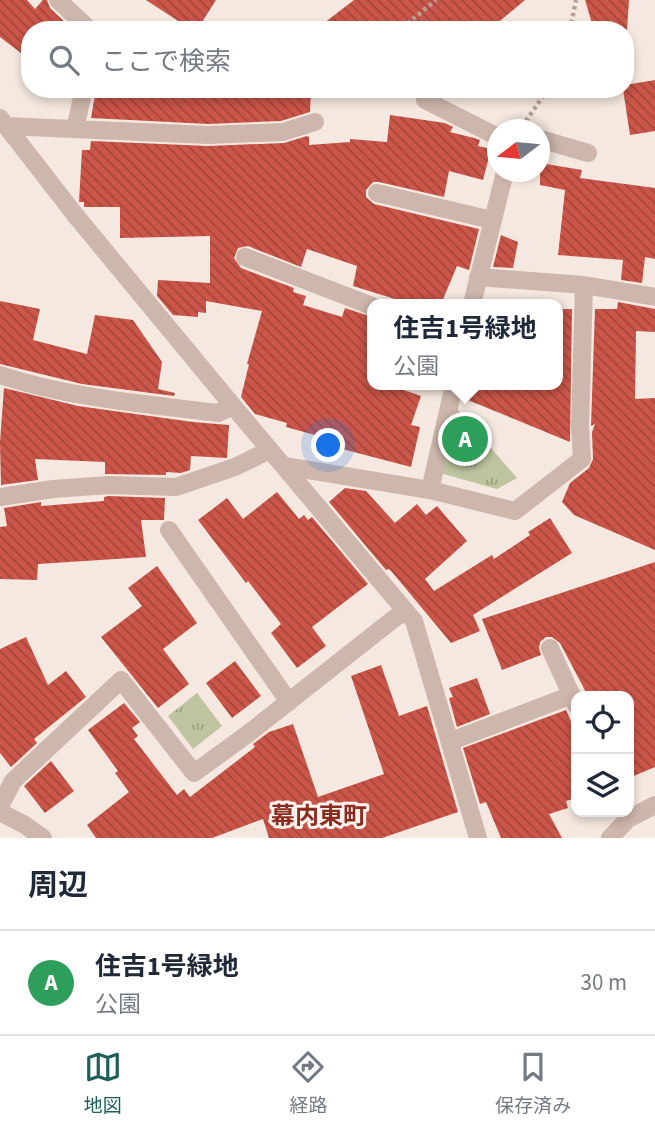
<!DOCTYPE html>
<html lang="ja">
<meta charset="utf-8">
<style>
body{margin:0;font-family:"Source Sans 3","Noto Sans JP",sans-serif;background:#f2f2f3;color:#1f2937}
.controls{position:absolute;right:21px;bottom:21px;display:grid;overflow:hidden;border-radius:14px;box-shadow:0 4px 10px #0003}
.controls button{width:63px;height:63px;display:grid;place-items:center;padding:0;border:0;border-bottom:2px solid #e0e1e3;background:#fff;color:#1f2937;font:35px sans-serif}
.compass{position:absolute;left:487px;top:119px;width:63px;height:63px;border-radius:50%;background:#fff;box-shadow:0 4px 10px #0003;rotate:254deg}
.you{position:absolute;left:329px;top:446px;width:24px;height:24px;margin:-18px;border:5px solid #fff;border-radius:50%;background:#1a73e8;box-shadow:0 0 0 10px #1a73e833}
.badge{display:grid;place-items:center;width:46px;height:46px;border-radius:50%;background:#1e5f5a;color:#fff;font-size:23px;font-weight:700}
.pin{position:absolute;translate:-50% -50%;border:4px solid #fff;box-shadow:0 2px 7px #0006}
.popup{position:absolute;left:367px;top:299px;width:196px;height:91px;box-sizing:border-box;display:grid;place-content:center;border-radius:14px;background:#fff;filter:drop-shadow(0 2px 5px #0005);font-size:23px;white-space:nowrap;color:#747a83}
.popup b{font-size:26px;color:#1f2937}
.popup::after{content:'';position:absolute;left:50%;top:100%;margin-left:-14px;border:14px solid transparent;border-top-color:#fff}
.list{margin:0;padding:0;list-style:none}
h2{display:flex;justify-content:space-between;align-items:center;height:91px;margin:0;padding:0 28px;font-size:30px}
h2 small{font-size:23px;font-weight:400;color:#747a83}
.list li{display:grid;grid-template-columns:46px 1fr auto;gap:21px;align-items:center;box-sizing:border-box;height:105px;padding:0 28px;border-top:2px solid #e0e1e3}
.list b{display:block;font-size:26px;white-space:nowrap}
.list p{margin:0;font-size:23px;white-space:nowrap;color:#747a83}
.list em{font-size:23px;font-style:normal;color:#747a83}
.icon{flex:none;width:38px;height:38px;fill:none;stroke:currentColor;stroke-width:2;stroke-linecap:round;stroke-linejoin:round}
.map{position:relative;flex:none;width:655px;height:838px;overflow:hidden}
.search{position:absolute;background:#fff;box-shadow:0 4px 10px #0003;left:21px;right:21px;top:21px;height:77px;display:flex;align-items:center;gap:18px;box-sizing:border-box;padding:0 24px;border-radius:28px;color:#747a83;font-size:26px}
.sheet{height:196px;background:#fff}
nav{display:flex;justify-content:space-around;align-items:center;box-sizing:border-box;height:98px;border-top:2px solid #e0e1e3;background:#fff;font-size:19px;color:#747a83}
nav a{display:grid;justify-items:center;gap:4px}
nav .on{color:#1e5f5a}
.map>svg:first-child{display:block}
.grass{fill:url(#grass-tufts)}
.building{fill:url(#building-back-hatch)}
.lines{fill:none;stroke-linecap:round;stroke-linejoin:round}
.path{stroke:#b99f95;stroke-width:4.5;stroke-dasharray:3.5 3.5;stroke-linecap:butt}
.minor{stroke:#cdb6ab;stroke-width:18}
.labels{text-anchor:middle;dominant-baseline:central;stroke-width:6;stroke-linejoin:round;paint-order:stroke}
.quarter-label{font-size:24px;font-weight:bold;fill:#8d2a20;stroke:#fbf3ed}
</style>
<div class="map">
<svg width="655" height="838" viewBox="0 0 655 838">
<defs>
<pattern id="grass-tufts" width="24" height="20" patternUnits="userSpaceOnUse" patternTransform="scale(1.75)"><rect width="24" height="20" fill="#bdc49f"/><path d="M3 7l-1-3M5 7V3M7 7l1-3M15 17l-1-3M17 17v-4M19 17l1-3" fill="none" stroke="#9ba082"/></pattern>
<pattern id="building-back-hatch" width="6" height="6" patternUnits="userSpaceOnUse" patternTransform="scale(1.75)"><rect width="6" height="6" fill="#ca5548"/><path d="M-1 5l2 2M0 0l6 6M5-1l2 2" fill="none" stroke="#a5473c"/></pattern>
</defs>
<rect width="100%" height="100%" fill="#f4e8e0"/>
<path class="grass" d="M 454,405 L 517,478 L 497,489 L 440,473 Z
M 197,693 L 222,726 L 193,749 L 168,716 Z"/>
<path class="building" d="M 0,0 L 27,0 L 35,9 L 43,0 L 47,0 L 50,8 L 70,27 L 68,30 L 30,30 L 30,60 L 0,37 Z
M 146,0 L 216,0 L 197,30 L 192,30 Z
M 354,0 L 525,0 L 489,30 L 315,30 Z
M 585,0 L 629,0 L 627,30 L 594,30 Z
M 655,80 L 655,131 L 630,135 L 623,89 L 625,89 L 625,85 Z
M 96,89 L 311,89 L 310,112 L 281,121 L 208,124 L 91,118 Z
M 390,115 L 445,123 L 453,127 L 450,132 L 474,138 L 480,140 L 478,146 L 491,149 L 483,180 L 449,171 L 444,197 L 379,182 L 373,182 L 366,190 L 366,197 L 374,204 L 479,229 L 469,270 L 457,266 L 441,304 L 411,304 L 353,286 L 357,266 L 307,249 L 301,267 L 248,246 L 238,248 L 234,258 L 241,268 L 294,288 L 293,292 L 306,296 L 303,305 L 342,317 L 345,308 L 372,317 L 372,385 L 389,385 L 421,396 L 411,425 L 420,427 L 411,467 L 327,445 L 329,439 L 286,427 L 287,423 L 255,414 L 241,397 L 249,364 L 247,364 L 262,311 L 206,301 L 206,313 L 198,312 L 198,317 L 173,315 L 157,296 L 158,280 L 210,283 L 210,236 L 120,238 L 120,207 L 84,207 L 84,202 L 79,202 L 82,150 L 90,150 L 91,141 L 208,146 L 284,143 L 307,136 L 309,137 L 309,145 L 350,142 L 350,139 L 387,142 Z
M 540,163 L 582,170 L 580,178 L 655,188 L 655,259 L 645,257 L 642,283 L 621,280 L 623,260 L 558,255 L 565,190 L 540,185 Z
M 501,235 L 518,242 L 513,268 L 493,267 Z
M 0,301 L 40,309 L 33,340 L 87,354 L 95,315 L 133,320 L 162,362 L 158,389 L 175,393 L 174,396 L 82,384 L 0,364 Z
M 618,302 L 655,309 L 655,332 L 636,331 L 635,399 L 655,398 L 655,550 L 574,515 L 562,502 L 570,483 L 589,468 L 593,459 L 592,432 L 595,424 L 591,426 L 595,309 L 617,309 Z
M 558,309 L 572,309 L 570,442 L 463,398 L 465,385 L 558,385 Z
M 4,388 L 78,406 L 193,422 L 229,425 L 227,458 L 191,456 L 190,470 L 181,473 L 166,472 L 166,475 L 105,474 L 105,462 L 35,459 L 38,480 L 1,485 L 0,442 Z
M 345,488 L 366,491 L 395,523 L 417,504 L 426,515 L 437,506 L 467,541 L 425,579 L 434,591 L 492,555 L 494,559 L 530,535 L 528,532 L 550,518 L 572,553 L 473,615 L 480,631 L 451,643 L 392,572 L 389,569 L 386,570 L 329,502 Z
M 277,492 L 299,519 L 304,515 L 308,520 L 312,517 L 368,584 L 312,627 L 326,646 L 297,668 L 271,633 L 281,624 L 248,581 L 246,583 L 198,520 L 227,498 L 243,519 Z
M 109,496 L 165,498 L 164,520 L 141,520 L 146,557 L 38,564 L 37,580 L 0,579 L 0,527 L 7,526 L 4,508 L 41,502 L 41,506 L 104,501 L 104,497 Z
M 655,562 L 655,767 L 629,778 L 629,696 L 588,696 L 560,643 L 552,637 L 546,637 L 540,642 L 539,648 L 541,655 L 502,670 L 482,619 Z
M 157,566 L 197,623 L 163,649 L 189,684 L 158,708 L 101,637 L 142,606 L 128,588 Z
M 26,637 L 48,685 L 66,671 L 86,697 L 34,739 L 37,743 L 11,767 L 0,753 L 0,649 Z
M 235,661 L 261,696 L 232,718 L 206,683 Z
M 381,665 L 399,716 L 427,706 L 458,812 L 382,838 L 269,838 L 263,819 L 212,838 L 96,838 L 87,825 L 129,792 L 115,773 L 118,771 L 88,730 L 124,703 L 140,722 L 132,728 L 138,736 L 134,739 L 177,795 L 184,789 L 190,797 L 255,747 L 253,744 L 269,732 L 293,724 L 318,797 L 384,774 L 351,676 Z
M 477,678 L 490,714 L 457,727 L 449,698 L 453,697 L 449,688 Z
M 566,710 L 576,733 L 576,798 L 566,801 L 568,808 L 549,814 L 562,838 L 501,838 L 486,802 L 480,804 L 463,748 Z
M 51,761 L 74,791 L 45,813 L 24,786 Z"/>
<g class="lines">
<path class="path" d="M 402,28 L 436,0
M 570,30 L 576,0
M 526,121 L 548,89"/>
<path class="minor" d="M 58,0 L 90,30
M 425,100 L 498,137
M 0,118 L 76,216 L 233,406 L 414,621 L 478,838
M 6,126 L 208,135 L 283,132 L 315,122
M 75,129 L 84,89
M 540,139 L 588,153
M 377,193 L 492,220
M 245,257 L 372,306
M 478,277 L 584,285 L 655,297
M 472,304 L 505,172
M 0,375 C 69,398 145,404 218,413 L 233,406
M 284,466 L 430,490 L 515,511 L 582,459 L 580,426 L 584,285
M 430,490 L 454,385
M 0,497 L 53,489 L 109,485 L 176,487 L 235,467 L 270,450
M 169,530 L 289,702
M 550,648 L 576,705
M 451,741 L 572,695
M 0,806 L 13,781 L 121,680 L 194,773 L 249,733 L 405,610
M 0,812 L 25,825 L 43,838
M 610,838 L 628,819 L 655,805"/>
</g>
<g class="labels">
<g class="quarter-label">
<text x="319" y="816">幕内東町</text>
</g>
</g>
</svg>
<div class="controls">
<button><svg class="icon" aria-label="locate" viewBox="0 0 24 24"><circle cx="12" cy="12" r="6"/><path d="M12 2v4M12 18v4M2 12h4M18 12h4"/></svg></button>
<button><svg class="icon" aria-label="layers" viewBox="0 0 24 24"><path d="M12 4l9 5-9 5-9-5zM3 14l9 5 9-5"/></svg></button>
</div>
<svg class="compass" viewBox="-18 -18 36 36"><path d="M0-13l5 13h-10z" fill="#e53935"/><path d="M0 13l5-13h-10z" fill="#747a83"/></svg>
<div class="you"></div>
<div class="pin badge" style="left:465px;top:439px;background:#2e9e5b">A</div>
<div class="popup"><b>住吉1号緑地</b>公園</div>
<div class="search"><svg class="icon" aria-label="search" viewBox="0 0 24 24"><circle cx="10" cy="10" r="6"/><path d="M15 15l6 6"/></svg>ここで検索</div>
</div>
<section class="sheet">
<h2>周辺<small></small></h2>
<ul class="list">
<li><span class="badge" style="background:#2e9e5b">A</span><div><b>住吉1号緑地</b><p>公園</p></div><em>30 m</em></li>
</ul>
</section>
<nav>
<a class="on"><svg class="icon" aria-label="map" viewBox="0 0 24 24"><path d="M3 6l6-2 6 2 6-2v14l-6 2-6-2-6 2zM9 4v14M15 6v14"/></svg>地図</a>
<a><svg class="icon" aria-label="directions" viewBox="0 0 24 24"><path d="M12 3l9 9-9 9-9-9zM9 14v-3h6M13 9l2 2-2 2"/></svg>経路</a>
<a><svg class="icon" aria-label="saved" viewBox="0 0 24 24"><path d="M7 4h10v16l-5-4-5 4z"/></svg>保存済み</a>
</nav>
